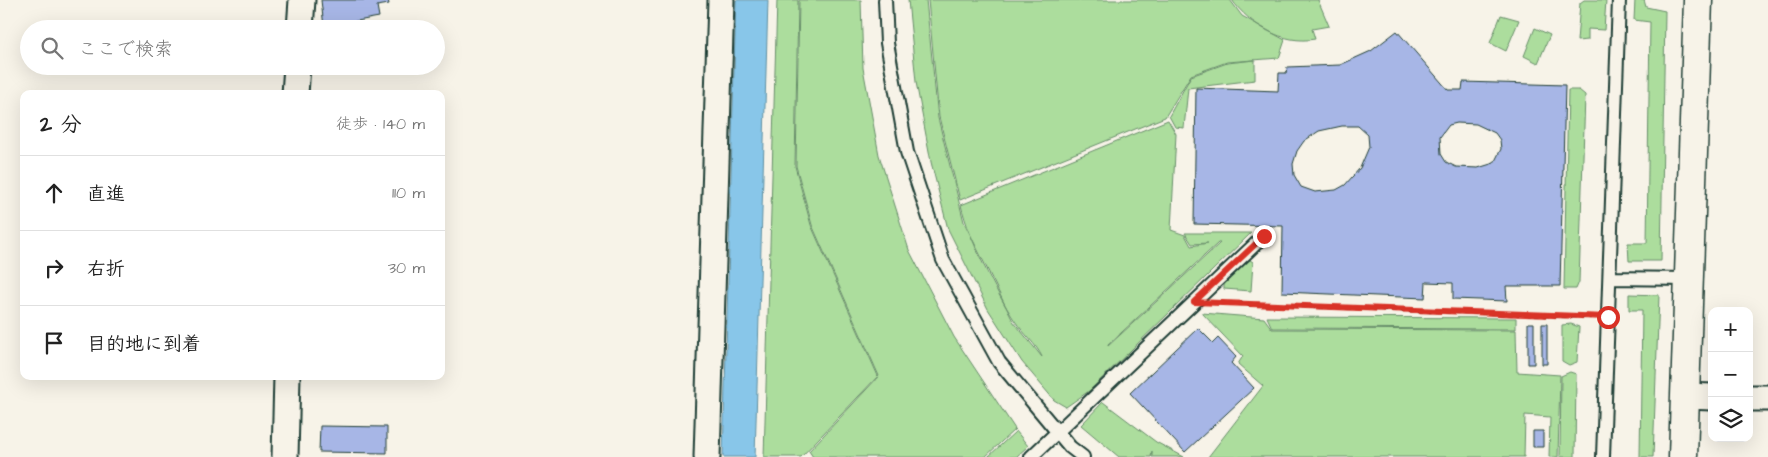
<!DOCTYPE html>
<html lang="ja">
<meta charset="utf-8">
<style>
body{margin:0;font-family:"Architects Daughter","Klee One",sans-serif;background:#f2f2f2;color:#222}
.controls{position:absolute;right:15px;bottom:15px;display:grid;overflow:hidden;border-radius:10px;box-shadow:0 5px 20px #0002}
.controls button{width:45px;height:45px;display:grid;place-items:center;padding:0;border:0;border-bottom:1px solid #e0e0e0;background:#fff;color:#222;font:25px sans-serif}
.stop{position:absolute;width:15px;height:15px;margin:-11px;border:4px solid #d93025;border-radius:50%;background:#fff}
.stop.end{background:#d93025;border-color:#fff;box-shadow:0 1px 5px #0008}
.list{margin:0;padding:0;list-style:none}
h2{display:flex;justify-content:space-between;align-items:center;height:65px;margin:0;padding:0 20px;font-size:21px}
h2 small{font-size:16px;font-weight:400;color:#767676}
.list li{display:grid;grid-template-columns:32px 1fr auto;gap:15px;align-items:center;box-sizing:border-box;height:75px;padding:0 20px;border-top:1px solid #e0e0e0}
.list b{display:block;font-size:19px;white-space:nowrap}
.list em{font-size:16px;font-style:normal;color:#767676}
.icon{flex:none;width:28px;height:28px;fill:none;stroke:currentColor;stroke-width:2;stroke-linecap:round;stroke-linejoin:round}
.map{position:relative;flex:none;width:1768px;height:457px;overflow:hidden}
.search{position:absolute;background:#fff;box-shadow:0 5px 20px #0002;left:20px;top:20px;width:425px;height:55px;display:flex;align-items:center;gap:12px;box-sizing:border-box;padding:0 18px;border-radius:28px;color:#767676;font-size:19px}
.panel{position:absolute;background:#fff;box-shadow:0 5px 20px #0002;left:20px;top:90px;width:425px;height:290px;border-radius:10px}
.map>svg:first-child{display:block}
.green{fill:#acdd9d;stroke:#668d68;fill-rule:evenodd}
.water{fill:#88c6e9;stroke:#5e8fa1}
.building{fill:#a7b6e6;stroke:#1f3d34;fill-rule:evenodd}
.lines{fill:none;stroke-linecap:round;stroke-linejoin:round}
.service-casing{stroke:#1f3d34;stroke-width:16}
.minor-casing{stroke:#1f3d34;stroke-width:29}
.tertiary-casing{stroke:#1f3d34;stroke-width:31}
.path{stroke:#1f3d34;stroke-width:3;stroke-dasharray:5 4;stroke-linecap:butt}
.service{stroke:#f7f3e8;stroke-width:12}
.minor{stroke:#f7f3e8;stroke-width:25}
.tertiary{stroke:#f7f3e8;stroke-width:28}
.route{stroke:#d93025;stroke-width:6}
</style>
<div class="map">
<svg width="1768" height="457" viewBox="0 0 1768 457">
<rect width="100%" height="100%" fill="#f7f3e8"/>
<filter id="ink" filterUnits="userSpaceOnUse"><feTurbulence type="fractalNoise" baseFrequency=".02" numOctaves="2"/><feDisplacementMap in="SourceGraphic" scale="10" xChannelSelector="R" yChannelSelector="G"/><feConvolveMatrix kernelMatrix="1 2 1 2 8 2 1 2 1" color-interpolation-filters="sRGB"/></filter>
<g filter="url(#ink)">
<path class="green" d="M 777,0 L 798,0 L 795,166 L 811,225 L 878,376 L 801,457 L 764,457 Z
M 799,0 L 861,0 L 863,68 L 879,155 L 909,250 L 954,337 L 1015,429 L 985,457 L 813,457 L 809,451 L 879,376 L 812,225 L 796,166 Z
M 908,0 L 926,0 L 938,118 L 964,222 L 1013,321 L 1042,357 C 1037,345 1023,333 1015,321 C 995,291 969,239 961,205 L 1168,120 L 1176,134 L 1171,230 L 1185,235 L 1191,246 L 1208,243 L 1192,244 L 1185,233 L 1251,233 L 1089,391 L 1066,407 L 1054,400 L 1022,362 L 988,309 L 948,229 L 931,162 L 916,82 ZM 1218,243 L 1220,243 L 1108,346 L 1108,345 Z
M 928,0 L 1230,0 L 1242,16 L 1285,40 L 1279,58 L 1227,62 L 1191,75 L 1165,117 L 960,200 L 939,117 Z
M 1232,0 L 1318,0 L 1329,26 L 1312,29 L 1315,39 C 1283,45 1250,25 1232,0 Z
M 1584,0 L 1606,0 L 1604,30 L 1588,29 L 1588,40 L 1577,41 L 1580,3 Z
M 1635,0 L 1644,0 L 1646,7 L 1665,11 L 1661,261 L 1629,261 L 1628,243 L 1647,243 L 1650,22 L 1634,20 Z
M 1501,15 L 1519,20 L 1506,51 L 1490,43 Z
M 1535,28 L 1550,35 L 1538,63 L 1524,56 Z
M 1255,60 L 1255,80 L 1188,88 L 1184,128 L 1175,127 L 1169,116 L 1191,76 L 1227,63 Z
M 1568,90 L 1579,90 L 1585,95 L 1579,282 L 1576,289 L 1564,289 Z
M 1247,258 L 1253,262 L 1251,291 L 1224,289 L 1224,283 Z
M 1629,294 L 1659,295 L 1653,457 L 1640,457 L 1642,310 L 1629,310 Z
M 1202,313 L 1264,318 L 1272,329 L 1516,330 L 1517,372 L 1560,375 L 1558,457 L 1549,457 L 1550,417 L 1525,415 L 1524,457 L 1208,457 L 1263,386 L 1238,364 L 1243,356 Z
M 1267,317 L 1516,318 L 1516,329 L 1272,328 Z
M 1571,324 L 1579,327 L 1577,362 L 1569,365 L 1562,361 L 1562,325 Z
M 1570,372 L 1576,374 L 1575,457 L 1560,457 L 1561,376 Z
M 1103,402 L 1156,442 L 1184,457 L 1152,457 L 1152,451 L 1151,457 L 1119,457 L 1081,425 Z
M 1016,431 L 1028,446 L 1016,457 L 988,457 Z"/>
<path class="water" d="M 736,0 L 768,0 L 755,457 L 723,457 Z"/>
<path class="building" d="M 321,0 L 388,0 L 389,4 L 377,6 L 379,17 L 324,27 Z
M 1397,31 L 1448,90 L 1462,90 L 1463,82 L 1565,85 L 1560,286 L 1506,286 L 1507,301 L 1453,299 L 1453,283 L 1426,282 L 1425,298 L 1282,292 L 1283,226 L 1194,224 L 1196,88 L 1278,91 L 1279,73 L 1286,73 L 1287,67 L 1340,65 L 1371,51 ZM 1457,123 L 1476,124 L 1495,133 L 1500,140 L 1501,149 L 1494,163 L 1478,168 L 1456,167 L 1446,162 L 1441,154 L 1440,137 L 1449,125 ZM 1342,126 L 1358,126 L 1368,135 L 1369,147 L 1360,168 L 1345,185 L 1336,190 L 1315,192 L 1301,187 L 1294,175 L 1293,164 L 1297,151 L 1304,141 L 1319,131 Z
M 1528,323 L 1534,323 L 1534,364 L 1528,364 Z
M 1542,324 L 1547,324 L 1547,364 L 1542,364 Z
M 1198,328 L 1213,343 L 1218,338 L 1236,357 L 1231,363 L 1254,388 L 1185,452 L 1130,393 Z
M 320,426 L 387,427 L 387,453 L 319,452 Z
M 1533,431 L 1543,431 L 1543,447 L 1533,447 Z"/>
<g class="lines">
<g class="service-casing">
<path id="service" d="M 885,0 L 887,43 L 907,152 L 943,260 L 999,362 L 1070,447 L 1083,457
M 1610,278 L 1689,279
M 1031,457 L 1264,236
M 1603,457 L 1619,0"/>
</g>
<g class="minor-casing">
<path id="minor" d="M 300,29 L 302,0
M 295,94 L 297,66
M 1685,396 L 1712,397
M 1749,398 L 1768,398
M 285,457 L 287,376
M 707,457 L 721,0"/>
</g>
<g class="tertiary-casing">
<path id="tertiary" d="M 1683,457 L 1698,0"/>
</g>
<path class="path" d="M 1220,303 L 1591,317"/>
<use href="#service" class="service"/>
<use href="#minor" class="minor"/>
<use href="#tertiary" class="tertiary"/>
</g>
</g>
<g class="lines" filter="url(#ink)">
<path class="route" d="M 1264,236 L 1194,302 L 1608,317"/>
</g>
</svg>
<div class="controls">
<button>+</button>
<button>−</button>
<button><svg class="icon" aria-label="layers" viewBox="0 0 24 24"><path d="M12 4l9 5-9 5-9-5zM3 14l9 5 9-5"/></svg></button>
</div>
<div class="stop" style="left:1608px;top:317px"></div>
<div class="stop end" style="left:1264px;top:236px"></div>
<div class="search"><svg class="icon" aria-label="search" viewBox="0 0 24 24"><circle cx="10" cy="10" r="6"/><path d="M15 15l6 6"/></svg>ここで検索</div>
<section class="panel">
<h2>2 分<small>徒歩 · 140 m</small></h2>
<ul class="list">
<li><svg class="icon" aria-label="ahead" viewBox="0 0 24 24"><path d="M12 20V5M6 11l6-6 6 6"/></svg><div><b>直進</b></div><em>110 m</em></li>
<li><svg class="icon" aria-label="right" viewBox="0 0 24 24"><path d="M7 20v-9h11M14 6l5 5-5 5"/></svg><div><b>右折</b></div><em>30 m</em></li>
<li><svg class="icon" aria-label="arrive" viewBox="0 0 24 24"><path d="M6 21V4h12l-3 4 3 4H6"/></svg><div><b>目的地に到着</b></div></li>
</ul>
</section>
</div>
